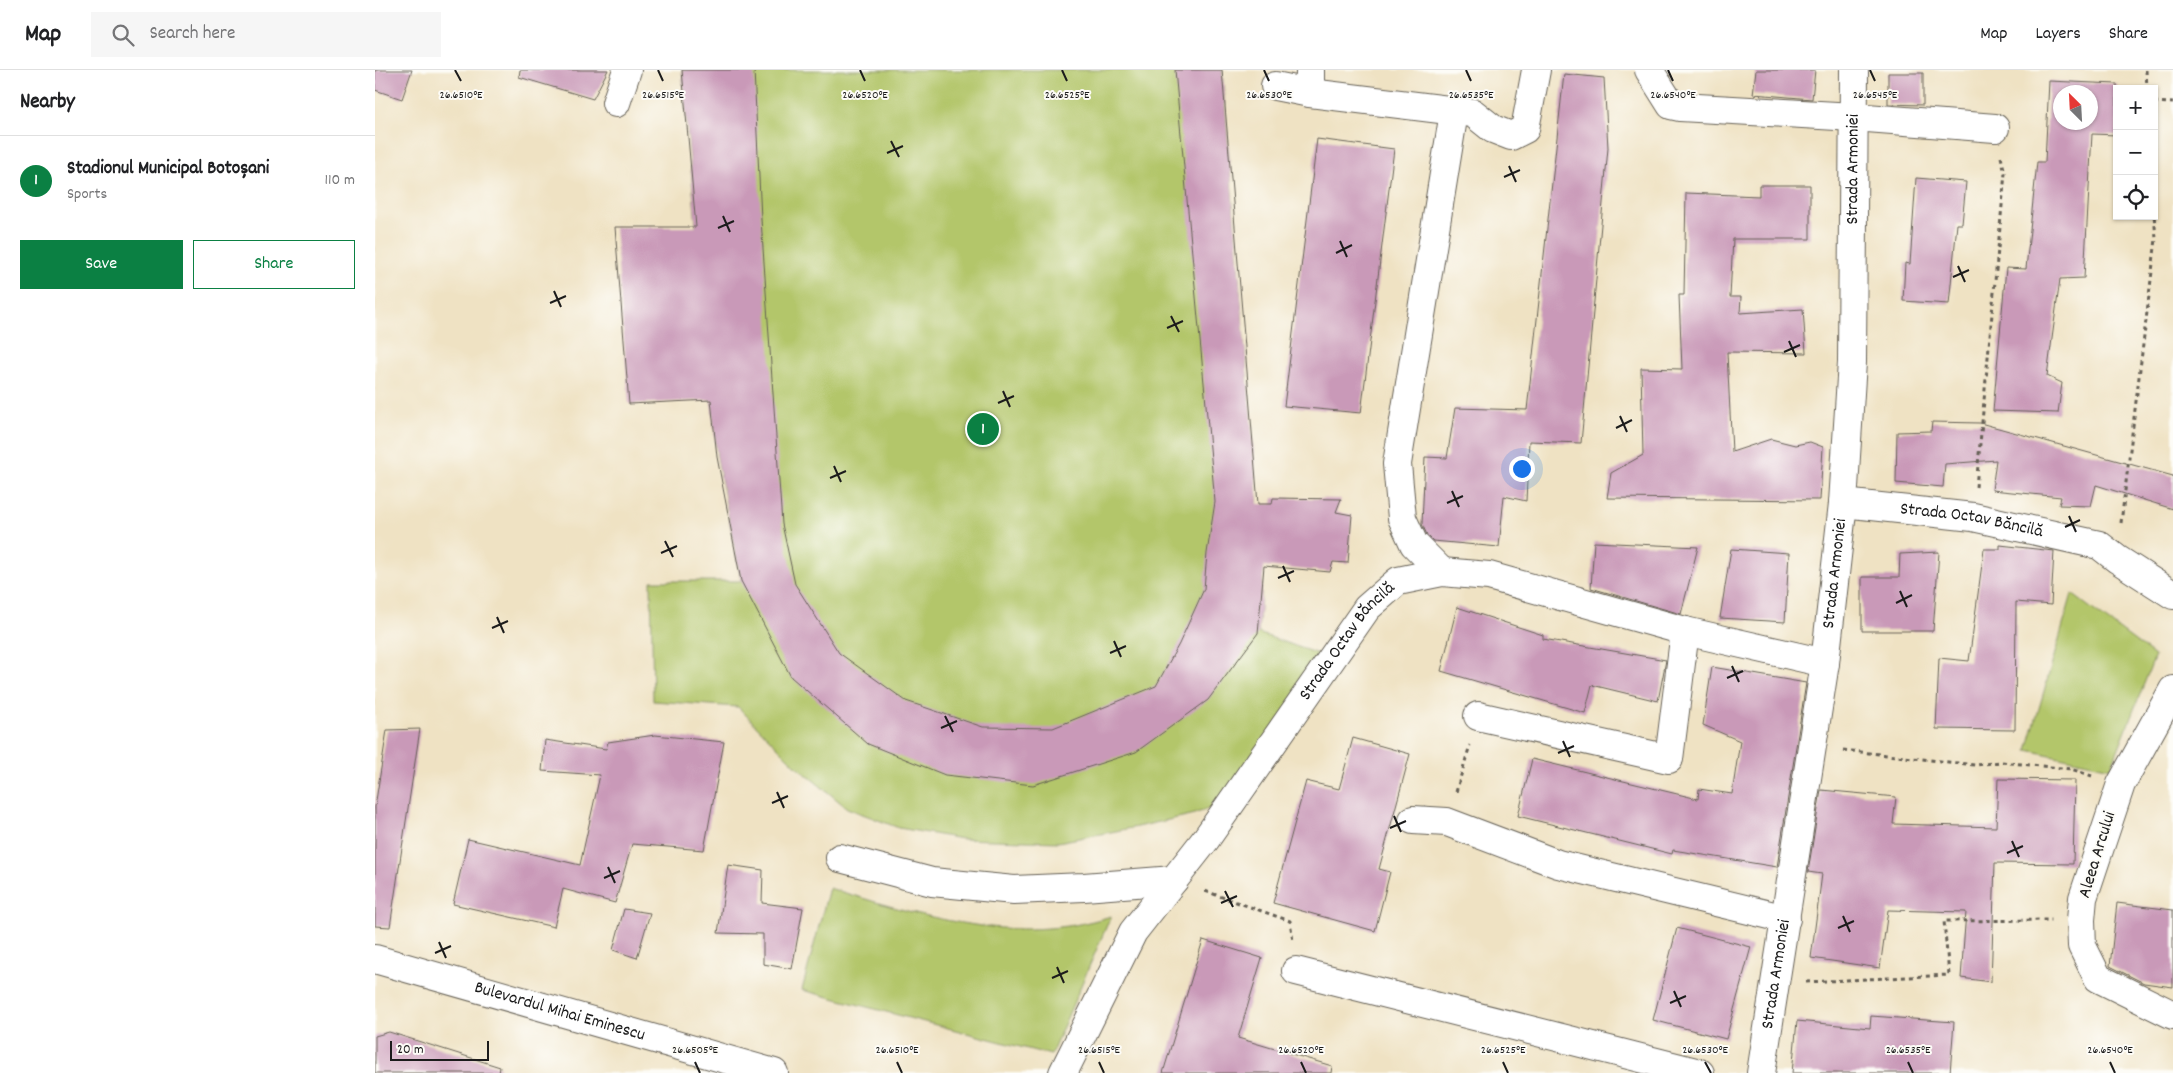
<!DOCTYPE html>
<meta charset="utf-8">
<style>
body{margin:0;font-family:Dekko,sans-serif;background:#f6f6f6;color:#202124}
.controls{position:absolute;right:15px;top:15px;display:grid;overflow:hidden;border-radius:0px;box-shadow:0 1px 4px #0004}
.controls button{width:45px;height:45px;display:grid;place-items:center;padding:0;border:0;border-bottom:1px solid #e0e0e0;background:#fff;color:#202124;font:25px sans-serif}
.compass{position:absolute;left:1678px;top:15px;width:45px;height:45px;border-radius:50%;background:#fff;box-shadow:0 1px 4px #0004;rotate:336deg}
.scale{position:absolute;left:15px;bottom:12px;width:99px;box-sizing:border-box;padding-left:5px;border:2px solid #1c1c1c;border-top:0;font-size:14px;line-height:18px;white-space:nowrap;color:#1c1c1c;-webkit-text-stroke:4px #fdfcf7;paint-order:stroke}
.you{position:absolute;left:1146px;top:398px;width:18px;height:18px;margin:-12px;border:4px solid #fff;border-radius:50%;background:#1a73e8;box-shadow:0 0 0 8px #1a73e833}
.badge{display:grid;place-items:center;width:32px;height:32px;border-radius:50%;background:#0b8043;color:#fff;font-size:16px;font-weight:700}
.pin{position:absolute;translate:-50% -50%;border:2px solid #fff;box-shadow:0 1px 5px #0006}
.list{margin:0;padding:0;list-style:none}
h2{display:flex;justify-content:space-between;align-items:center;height:65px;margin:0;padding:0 20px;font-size:21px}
h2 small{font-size:16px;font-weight:400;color:#757577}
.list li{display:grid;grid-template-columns:32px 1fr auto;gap:15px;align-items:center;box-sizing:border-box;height:90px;padding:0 20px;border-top:1px solid #e0e0e0}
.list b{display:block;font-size:19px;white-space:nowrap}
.list p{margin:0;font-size:16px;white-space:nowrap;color:#757577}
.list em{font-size:16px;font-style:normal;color:#757577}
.actions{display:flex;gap:10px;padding:15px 20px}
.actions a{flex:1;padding:11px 0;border:1px solid #0b8043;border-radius:0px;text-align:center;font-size:18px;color:#0b8043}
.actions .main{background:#0b8043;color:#fff}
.icon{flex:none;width:28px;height:28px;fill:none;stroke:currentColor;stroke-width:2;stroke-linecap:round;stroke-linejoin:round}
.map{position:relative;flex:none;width:1798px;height:1003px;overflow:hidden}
header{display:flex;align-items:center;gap:30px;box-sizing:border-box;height:70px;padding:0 25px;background:#fff;border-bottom:1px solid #e0e0e0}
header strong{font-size:24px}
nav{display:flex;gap:28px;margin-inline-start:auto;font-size:18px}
.search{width:350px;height:45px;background:#f6f6f6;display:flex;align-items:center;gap:12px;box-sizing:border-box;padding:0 18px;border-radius:0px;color:#757577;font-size:19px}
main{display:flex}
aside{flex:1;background:#fff}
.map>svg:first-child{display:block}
.green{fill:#b3c66a;stroke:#687143}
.building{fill:#c999b8;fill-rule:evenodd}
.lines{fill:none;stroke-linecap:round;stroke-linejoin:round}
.minor-casing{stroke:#666156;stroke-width:30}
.major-casing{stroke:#666156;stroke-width:30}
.path{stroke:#666156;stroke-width:3;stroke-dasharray:4 4;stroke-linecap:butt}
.minor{stroke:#fff;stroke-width:28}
.major{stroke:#fff;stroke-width:28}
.ticks{fill:none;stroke:#1c1c1c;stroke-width:2}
.labels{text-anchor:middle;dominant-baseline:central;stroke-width:4;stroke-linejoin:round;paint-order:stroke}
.street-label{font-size:18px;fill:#1c1c1c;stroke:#fdfcf7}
.ticks-label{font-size:12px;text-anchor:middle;fill:#1c1c1c;stroke:#fdfcf7;stroke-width:4;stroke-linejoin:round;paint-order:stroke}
</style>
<header>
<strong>Map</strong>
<div class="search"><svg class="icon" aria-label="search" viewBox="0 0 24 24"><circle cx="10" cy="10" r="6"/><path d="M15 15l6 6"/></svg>Search here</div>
<nav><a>Map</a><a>Layers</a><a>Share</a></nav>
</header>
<main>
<aside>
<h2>Nearby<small></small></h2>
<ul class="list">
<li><span class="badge">1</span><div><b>Stadionul Municipal Botoșani</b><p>Sports</p></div><em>110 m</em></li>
</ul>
<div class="actions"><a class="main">Save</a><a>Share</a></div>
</aside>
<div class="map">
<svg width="1798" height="1003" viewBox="0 0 1798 1003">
<rect width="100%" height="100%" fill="#fdfcf7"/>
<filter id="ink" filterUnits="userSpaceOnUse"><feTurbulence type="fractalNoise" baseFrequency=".02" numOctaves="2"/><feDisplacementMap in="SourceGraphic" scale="10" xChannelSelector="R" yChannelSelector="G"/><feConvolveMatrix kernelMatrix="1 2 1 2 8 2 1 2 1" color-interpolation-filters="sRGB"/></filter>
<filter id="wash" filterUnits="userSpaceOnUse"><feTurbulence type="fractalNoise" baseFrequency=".0096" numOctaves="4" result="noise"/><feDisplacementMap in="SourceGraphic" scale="20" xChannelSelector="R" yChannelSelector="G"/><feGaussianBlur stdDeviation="1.12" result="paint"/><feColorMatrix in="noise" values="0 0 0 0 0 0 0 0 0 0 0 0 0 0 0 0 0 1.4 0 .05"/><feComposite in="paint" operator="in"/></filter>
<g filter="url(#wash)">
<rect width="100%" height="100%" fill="#efe2c3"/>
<path class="green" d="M 307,0 L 847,0 L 888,502 L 883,563 L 966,592 L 839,737 L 816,745 L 757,758 L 683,772 L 587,769 L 524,758 L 472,738 L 421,696 L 363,637 L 278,631 L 276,511 L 366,511 L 342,387 Z
M 1697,524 L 1780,586 L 1736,698 L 1652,680 Z
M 454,818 C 547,846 639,877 736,846 L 676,985 L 427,920 Z"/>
<g id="blocks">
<path class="building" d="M 0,0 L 37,0 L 27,29 L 0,20 Z
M 145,0 L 233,0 L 218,29 L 144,7 Z
M 307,0 L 379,0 L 386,149 L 407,454 L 420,514 L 464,583 L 531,631 L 608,657 L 678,658 L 781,616 L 804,574 L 829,519 L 832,483 L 840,432 L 800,0 L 847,0 L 883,434 L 897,434 L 898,428 L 966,429 L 961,442 L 977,445 L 973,493 L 958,492 L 955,502 L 889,496 L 883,563 L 833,630 L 761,682 L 658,715 L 570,705 L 493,674 L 416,607 L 366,511 L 342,387 L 336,330 L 254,334 L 240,157 L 321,157 Z
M 1381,0 L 1440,0 L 1437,29 L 1378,24 Z
M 1513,3 L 1548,3 L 1548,35 L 1513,34 Z
M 1189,4 L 1229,8 L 1233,78 L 1206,373 L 1154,371 L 1151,431 L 1129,426 L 1124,477 L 1058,471 L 1052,465 L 1047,454 L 1050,387 L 1072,388 L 1080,338 L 1152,340 Z
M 1674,11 L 1742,14 L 1742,65 L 1717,64 L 1709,208 L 1685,209 L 1672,306 L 1687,313 L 1683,343 L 1618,341 L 1631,198 L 1651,199 L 1662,92 L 1670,92 ZM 1686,22 L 1716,22 L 1716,52 L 1686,52 Z
M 942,69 L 1019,79 L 986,343 L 909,336 Z
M 1541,108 L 1591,112 L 1587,154 L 1582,154 L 1574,234 L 1528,231 L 1530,193 L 1535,194 Z
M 1384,115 L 1435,115 L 1435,169 L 1358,169 L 1355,227 L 1366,227 L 1365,243 L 1428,239 L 1431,283 L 1352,282 L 1357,382 L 1396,369 L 1420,375 L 1435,372 L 1448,377 L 1445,430 L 1232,428 L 1236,403 L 1268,385 L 1266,298 L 1307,299 L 1304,225 L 1309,225 L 1311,123 L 1384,126 Z
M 1557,352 L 1605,353 L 1798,406 L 1798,439 L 1721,415 L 1716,436 L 1684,435 L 1686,427 L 1617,420 L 1621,390 L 1570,394 L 1568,417 L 1521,413 L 1522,362 L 1556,361 Z
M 1219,472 L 1323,477 L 1306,544 L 1216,518 Z
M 1625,475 L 1679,481 L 1676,535 L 1641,532 L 1640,660 L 1561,659 L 1564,588 L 1594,591 L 1609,479 L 1625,479 Z
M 1356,479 L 1414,483 L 1410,552 L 1345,548 Z
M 1564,482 L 1558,561 L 1487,561 L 1487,507 L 1524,507 L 1525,484 Z
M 1082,537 L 1168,565 L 1168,569 L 1291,590 L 1283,631 L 1217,615 L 1210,643 L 1066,601 Z
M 1337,597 L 1431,613 L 1402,797 L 1298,780 L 1297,784 L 1143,746 L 1157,689 L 1323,729 L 1324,719 L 1357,724 L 1365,671 L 1328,655 Z
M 45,659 L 15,857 L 0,856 L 0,737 L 12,660 Z
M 280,665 L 349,672 L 329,780 L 257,774 L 240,833 L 188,819 L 179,857 L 78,834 L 93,769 L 205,795 L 225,705 L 167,701 L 170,670 L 231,679 L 233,672 Z
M 978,668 L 1035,684 L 1004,799 L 1015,802 L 1000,861 L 898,833 L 931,711 L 964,719 Z
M 1623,709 L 1700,710 L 1698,794 L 1620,793 L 1616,912 L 1586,908 L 1591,842 L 1513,840 L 1505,898 L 1436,888 L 1447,804 L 1433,802 L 1446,720 L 1521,727 L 1518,754 L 1621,757 Z
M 353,795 L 388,800 L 387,833 L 428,838 L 417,899 L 388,894 L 388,864 L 343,863 Z
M 1742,833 L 1798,840 L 1798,917 L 1769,913 L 1735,896 Z
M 249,839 L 275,843 L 262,888 L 238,880 Z
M 1302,858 L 1376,877 L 1351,969 L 1278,950 Z
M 828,870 L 887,888 L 863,968 L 957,996 L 956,1003 L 788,1003 Z
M 1496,946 L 1579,952 L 1575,1003 L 1417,1003 L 1422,951 L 1495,958 Z
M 14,962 L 125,997 L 124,1003 L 0,1003 L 0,966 Z"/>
</g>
</g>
<g filter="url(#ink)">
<use href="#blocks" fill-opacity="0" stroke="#666156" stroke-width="1"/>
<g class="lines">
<g class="minor-casing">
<g id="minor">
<path d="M 1274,0 L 1296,35 L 1305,37 L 1479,47 L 1620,58"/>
<path d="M 900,16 L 935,23 L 935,0"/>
<path d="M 935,23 L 1098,43 L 1118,59 L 1136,66 L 1150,59 L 1161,0"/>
<path d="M 241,33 L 252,0"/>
<path id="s1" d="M 1468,433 L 1598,447 L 1724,475 L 1742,489 L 1798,525"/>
<path d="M 1067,502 L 1039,474 L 1027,448 L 1022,394 L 1079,42"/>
<path d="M 1798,620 L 1746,714 L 1708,828 L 1706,850 L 1707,876 L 1723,908 L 1798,945"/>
<path d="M 1103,646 L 1294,689 L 1310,561"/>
<path d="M 1038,750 L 1072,752 L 1183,794 L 1411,849"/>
<path d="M 465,788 L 557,812 L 639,820 L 709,817 L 799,810"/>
<path d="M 921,901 L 1325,1003"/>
<path id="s2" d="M 688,1003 L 758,862 L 831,769 L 992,538 L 1023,511 L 1067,502 L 1114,506 L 1310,561 L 1450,593"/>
<path id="s3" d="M 1386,1003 L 1450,593 L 1468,433 L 1477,292 L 1479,0"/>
</g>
</g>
<g class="major-casing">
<g id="major">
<path id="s4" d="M 0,889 L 399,1003"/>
</g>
</g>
<path class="path" d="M 1771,0 L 1772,19
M 1779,32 L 1798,33
M 1601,417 L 1630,103 L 1626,87
M 1746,453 L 1781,169 L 1779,144
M 1468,680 L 1600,695 L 1626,692 L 1696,699 L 1717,706
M 1081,722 L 1095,675
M 830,821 L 915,851 L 918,871
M 1431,912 L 1574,905 L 1569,851 L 1676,850"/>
<use href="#minor" class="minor"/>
<use href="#major" class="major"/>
</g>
</g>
<path class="ticks" d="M 80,0 L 86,11M 283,0 L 288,11M 485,0 L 490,11M 687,0 L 692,11M 889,0 L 894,11M 1091,0 L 1096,11M 1293,0 L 1298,11M 1495,0 L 1500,11M 516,71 L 524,87M 512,83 L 528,76M 1134,96 L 1141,112M 1129,107 L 1145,100M 348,146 L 355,162M 343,158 L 359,151M 965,171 L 972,187M 961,183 L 977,175M 1583,196 L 1590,212M 1578,207 L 1594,200M 179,221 L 186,237M 175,233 L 191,226M 796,246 L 804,262M 792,258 L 808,251M 1414,271 L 1421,287M 1409,282 L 1425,275M 628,321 L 635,337M 623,333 L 639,326M 1245,346 L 1252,362M 1241,358 L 1257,350M 459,396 L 466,412M 455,408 L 471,401M 1077,421 L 1084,437M 1072,433 L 1088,426M 1694,446 L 1701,462M 1690,457 L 1705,450M 290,471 L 298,487M 286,483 L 302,476M 908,496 L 915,512M 903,508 L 919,501M 1525,521 L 1532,537M 1521,533 L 1537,525M 122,547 L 129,563M 117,558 L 133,551M 739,571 L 746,587M 735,583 L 751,576M 1357,596 L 1364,612M 1352,608 L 1368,601M 570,646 L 578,662M 566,658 L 582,651M 1188,671 L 1195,687M 1183,683 L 1199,676M 402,722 L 409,738M 397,733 L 413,726M 1019,746 L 1026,762M 1015,758 L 1031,751M 1637,771 L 1644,787M 1632,783 L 1648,776M 233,797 L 240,813M 229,808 L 245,801M 850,821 L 858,837M 846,833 L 862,826M 1468,846 L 1475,862M 1463,858 L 1479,851M 64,872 L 71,888M 60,883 L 76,876M 682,897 L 689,913M 677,908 L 693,901M 1299,921 L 1306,937M 1295,933 L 1311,926M 320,992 L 325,1003M 522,992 L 527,1003M 724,992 L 729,1003M 926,992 L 931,1003M 1128,992 L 1133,1003M 1330,992 L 1336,1003M 1533,992 L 1538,1003M 1735,992 L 1740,1003"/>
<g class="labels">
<g class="street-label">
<text stroke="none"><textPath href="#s3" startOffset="910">Strada Armoniei</textPath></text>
<text stroke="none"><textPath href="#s1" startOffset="130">Strada Octav Băncilă</textPath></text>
<text stroke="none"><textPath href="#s3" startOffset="505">Strada Armoniei</textPath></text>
<text stroke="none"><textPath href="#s2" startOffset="519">Strada Octav Băncilă</textPath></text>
<text transform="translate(1723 785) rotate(-73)">Aleea Arcului</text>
<text stroke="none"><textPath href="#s3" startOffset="100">Strada Armoniei</textPath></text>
<text stroke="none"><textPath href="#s4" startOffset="192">Bulevardul Mihai Eminescu</textPath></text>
</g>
</g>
<g class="ticks-label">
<text x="86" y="28">26.6510°E</text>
<text x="288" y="28">26.6515°E</text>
<text x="490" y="28">26.6520°E</text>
<text x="692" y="28">26.6525°E</text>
<text x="894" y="28">26.6530°E</text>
<text x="1298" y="28">26.6540°E</text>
<text x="1500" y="28">26.6545°E</text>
<text x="1096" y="28">26.6535°E</text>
<text x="320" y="983">26.6505°E</text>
<text x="522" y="983">26.6510°E</text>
<text x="724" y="983">26.6515°E</text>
<text x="926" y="983">26.6520°E</text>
<text x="1128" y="983">26.6525°E</text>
<text x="1330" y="983">26.6530°E</text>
<text x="1533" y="983">26.6535°E</text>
<text x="1735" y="983">26.6540°E</text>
</g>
</svg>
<div class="controls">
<button>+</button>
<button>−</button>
<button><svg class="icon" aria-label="locate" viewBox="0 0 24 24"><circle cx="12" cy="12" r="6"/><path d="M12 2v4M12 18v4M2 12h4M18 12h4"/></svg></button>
</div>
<svg class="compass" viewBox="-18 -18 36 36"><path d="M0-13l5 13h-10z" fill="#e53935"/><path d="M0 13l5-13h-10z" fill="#757577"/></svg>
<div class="scale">20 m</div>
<div class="you"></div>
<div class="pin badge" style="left:608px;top:359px">1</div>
</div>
</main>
